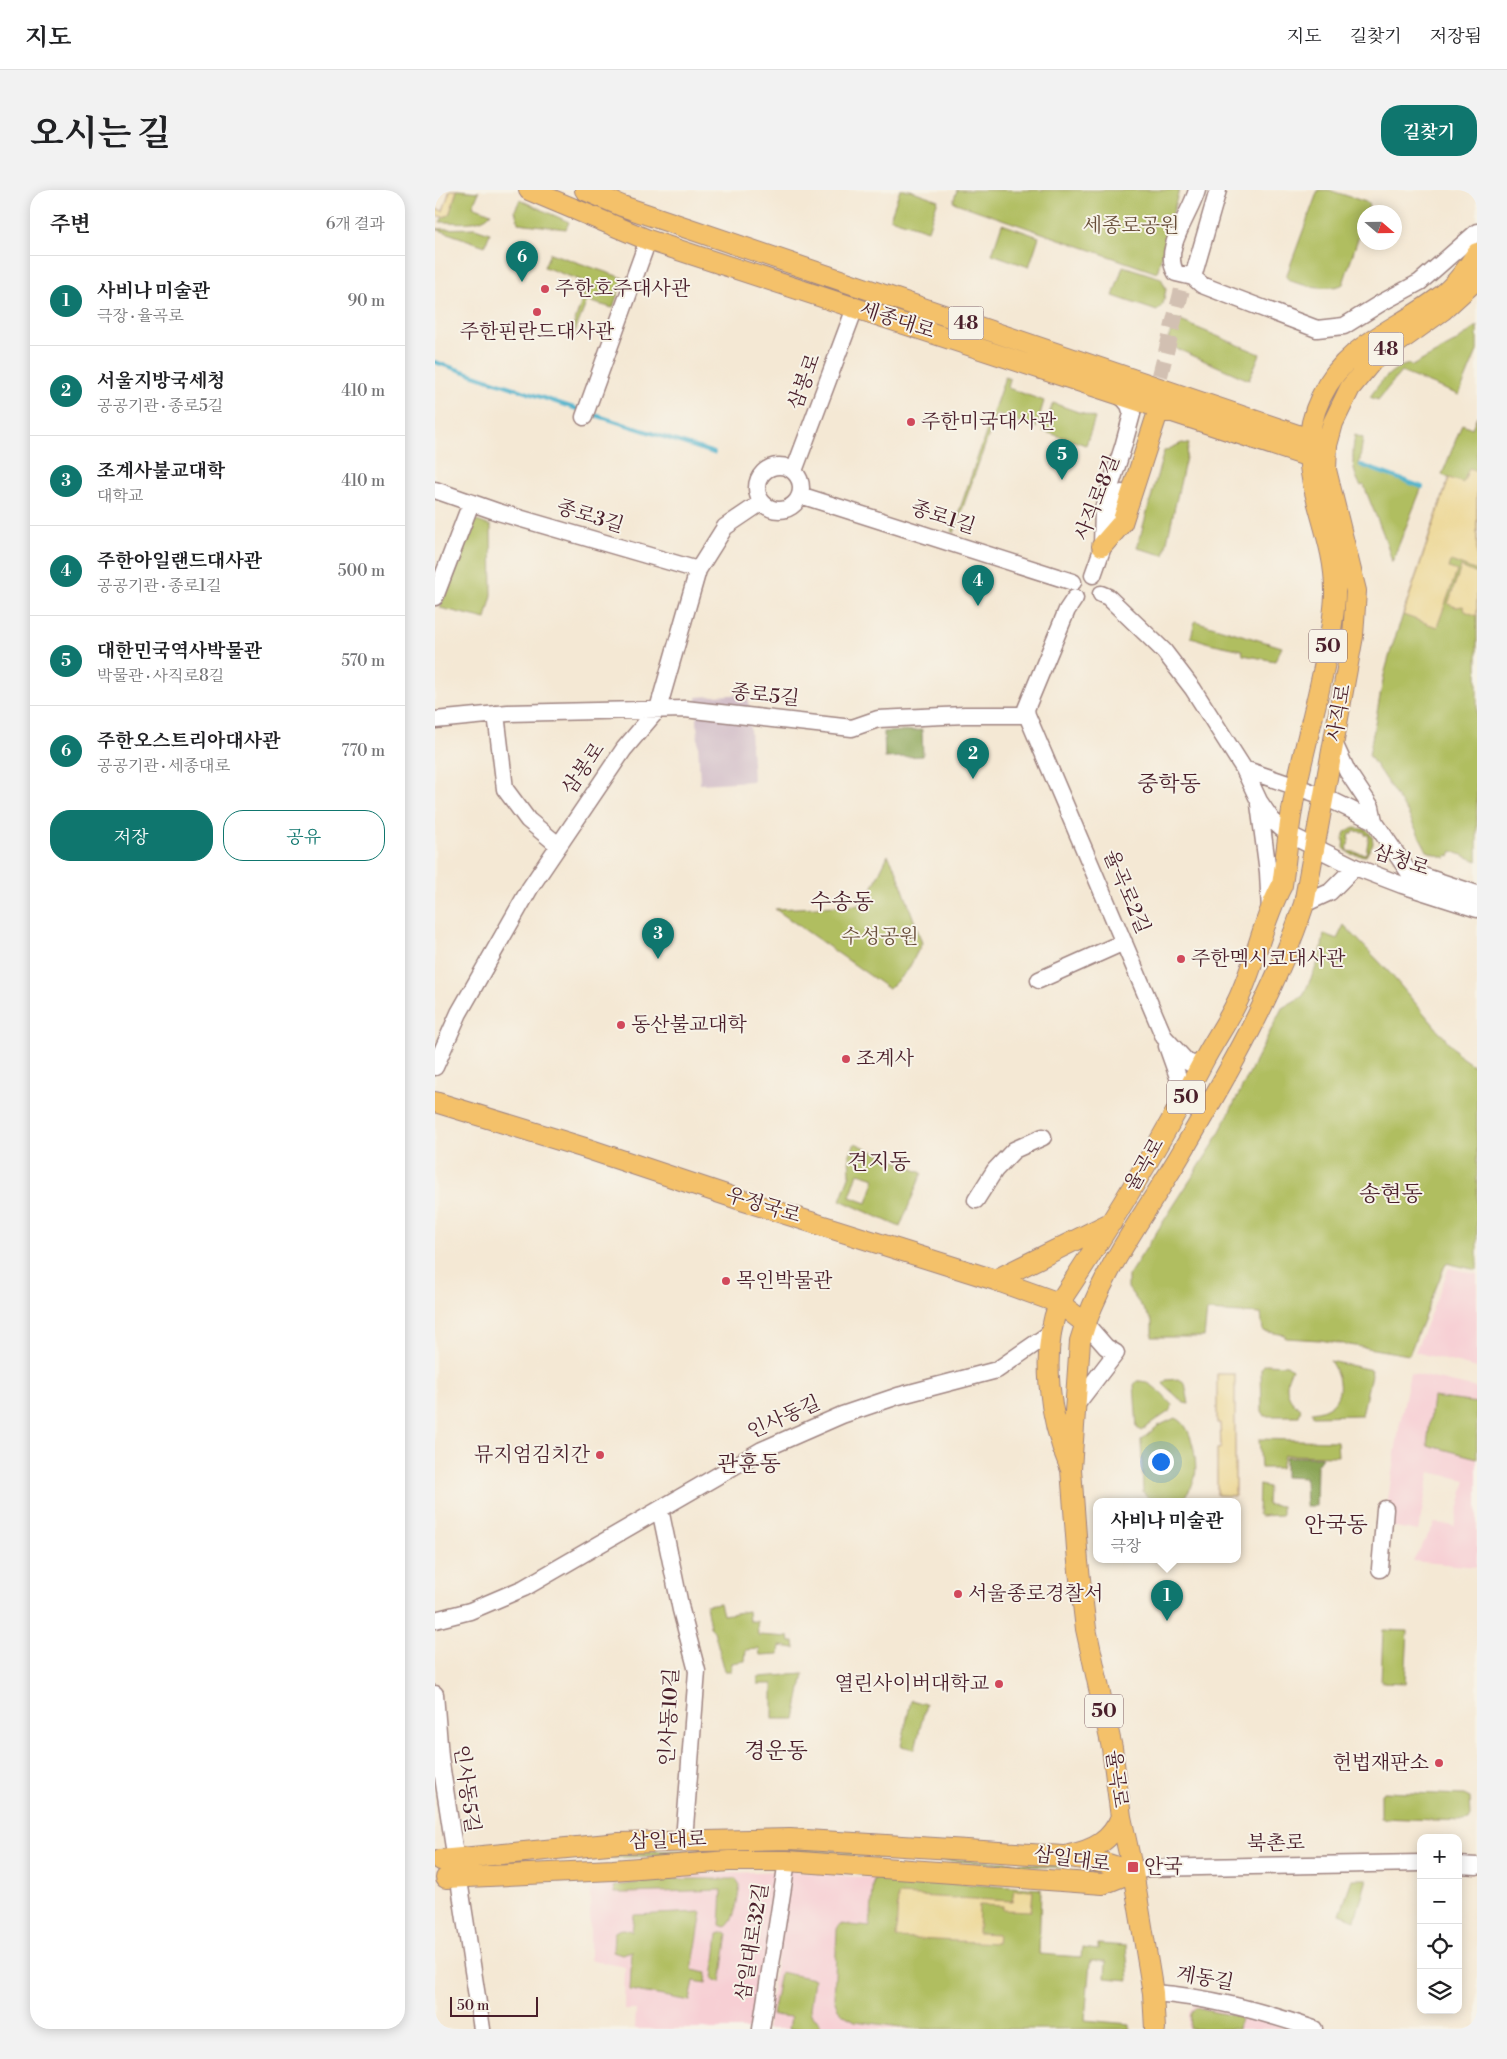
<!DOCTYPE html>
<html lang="ko">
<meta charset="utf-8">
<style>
body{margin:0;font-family:"Libre Bodoni","Noto Serif KR",serif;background:#f2f2f2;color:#202124}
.controls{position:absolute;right:15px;bottom:15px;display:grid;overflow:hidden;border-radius:10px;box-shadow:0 2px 12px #0003}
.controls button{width:45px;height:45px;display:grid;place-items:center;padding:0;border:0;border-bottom:1px solid #e0e0e0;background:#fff;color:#202124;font:25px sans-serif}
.compass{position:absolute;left:922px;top:15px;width:45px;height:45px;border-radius:50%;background:#fff;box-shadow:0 2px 12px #0003;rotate:110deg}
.scale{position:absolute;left:15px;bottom:12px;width:88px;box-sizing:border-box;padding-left:5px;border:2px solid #4a1f2b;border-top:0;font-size:14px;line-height:18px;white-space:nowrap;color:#4a1f2b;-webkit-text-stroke:4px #f7f3e8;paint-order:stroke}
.you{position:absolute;left:725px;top:1271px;width:18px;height:18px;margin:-12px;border:4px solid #fff;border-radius:50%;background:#1a73e8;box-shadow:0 0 0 8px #1a73e833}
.badge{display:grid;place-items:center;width:32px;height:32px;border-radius:50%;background:#0f766e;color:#fff;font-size:16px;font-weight:700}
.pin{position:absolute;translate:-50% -41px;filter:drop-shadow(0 1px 2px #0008)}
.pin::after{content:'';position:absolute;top:26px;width:18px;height:15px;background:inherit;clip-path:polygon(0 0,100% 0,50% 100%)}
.popup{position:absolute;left:658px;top:1308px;width:148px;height:65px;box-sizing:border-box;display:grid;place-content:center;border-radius:10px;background:#fff;filter:drop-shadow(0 1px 4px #0005);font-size:16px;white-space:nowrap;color:#757577}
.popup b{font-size:19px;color:#202124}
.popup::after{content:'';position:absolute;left:50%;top:100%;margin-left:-10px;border:10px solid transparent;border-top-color:#fff}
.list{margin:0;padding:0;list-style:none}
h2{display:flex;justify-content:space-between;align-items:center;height:65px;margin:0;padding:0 20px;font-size:21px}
h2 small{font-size:16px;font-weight:400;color:#757577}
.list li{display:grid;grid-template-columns:32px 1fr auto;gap:15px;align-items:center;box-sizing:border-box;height:90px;padding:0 20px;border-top:1px solid #e0e0e0}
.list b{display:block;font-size:19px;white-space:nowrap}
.list p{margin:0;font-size:16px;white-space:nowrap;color:#757577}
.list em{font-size:16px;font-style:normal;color:#757577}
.actions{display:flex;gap:10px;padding:15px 20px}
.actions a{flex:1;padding:11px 0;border:1px solid #0f766e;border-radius:20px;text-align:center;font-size:18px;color:#0f766e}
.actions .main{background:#0f766e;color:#fff}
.icon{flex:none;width:28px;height:28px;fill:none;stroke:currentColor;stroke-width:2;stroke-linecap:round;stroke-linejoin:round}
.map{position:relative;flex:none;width:1042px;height:1839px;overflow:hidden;border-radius:20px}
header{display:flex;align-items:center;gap:30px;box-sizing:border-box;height:70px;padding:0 25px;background:#fff;border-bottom:1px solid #e0e0e0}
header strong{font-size:24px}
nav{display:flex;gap:28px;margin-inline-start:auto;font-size:18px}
.intro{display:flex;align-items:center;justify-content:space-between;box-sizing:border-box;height:120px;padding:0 30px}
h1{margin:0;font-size:35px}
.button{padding:12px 22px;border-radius:20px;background:#0f766e;color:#fff;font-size:18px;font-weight:700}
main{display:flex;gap:30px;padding:0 30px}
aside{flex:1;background:#fff;border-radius:20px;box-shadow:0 2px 12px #0003}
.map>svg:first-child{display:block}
.built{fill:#f7cfd4}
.industrial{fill:#d2bdc8}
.green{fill:#b0be60;stroke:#7d6e46;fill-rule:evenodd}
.forest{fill:#8ca556;stroke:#6b6240}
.sand{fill:#eeda9e;stroke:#9c7c64}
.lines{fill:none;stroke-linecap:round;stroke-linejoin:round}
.stream{stroke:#4cb0cb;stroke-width:4}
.minor-tunnel{stroke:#d2c0b2;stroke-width:16;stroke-dasharray:16 8;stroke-linecap:butt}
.minor-casing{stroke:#9f8480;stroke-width:19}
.major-casing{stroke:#9f8480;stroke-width:22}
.minor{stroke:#fff;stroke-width:16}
.major{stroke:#f4c16a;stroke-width:20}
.poi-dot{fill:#d1495b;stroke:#f7f3e8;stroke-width:2}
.labels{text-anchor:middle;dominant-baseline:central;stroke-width:4;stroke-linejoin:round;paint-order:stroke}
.shield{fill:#f7f3e8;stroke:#7e5f64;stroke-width:1}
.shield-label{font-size:19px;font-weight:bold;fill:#4a1f2b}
.park-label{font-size:20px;fill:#694f3b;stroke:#f7f3e8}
.poi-label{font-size:20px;fill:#4a1f2b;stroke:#f7f3e8;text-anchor:start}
.street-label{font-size:20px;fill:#4a1f2b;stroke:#f7f3e8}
.quarter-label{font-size:22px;fill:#4a1f2b;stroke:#f7f3e8}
</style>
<header>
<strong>지도</strong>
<nav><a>지도</a><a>길찾기</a><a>저장됨</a></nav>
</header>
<div class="intro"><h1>오시는 길</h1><a class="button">길찾기</a></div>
<main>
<aside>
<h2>주변<small>6개 결과</small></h2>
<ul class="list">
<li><span class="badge">1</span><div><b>사비나 미술관</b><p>극장 · 율곡로</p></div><em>90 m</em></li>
<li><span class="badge">2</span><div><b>서울지방국세청</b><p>공공기관 · 종로5길</p></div><em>410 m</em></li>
<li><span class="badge">3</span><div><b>조계사불교대학</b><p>대학교</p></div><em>410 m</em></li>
<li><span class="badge">4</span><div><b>주한아일랜드대사관</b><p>공공기관 · 종로1길</p></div><em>500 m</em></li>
<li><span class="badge">5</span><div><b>대한민국역사박물관</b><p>박물관 · 사직로8길</p></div><em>570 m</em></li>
<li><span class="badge">6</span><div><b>주한오스트리아대사관</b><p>공공기관 · 세종대로</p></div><em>770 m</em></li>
</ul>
<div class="actions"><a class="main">저장</a><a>공유</a></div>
</aside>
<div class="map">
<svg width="1042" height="1839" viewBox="0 0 1042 1839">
<rect width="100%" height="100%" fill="#f7f3e8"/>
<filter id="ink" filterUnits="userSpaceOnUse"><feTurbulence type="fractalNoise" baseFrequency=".02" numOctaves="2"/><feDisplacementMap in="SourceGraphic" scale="10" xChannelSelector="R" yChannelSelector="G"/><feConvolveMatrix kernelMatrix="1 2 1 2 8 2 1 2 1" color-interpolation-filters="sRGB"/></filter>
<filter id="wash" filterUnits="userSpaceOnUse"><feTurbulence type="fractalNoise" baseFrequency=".0096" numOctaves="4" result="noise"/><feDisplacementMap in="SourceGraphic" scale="20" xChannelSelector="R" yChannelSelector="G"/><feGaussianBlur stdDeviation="1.12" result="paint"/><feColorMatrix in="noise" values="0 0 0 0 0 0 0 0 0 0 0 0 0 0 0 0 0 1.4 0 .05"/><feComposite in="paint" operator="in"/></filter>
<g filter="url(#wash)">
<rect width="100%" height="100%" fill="#f4e8d4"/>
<path class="built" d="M 1014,1078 L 1042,1084 L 1042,1178 L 980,1162 Z
M 975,1183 L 1042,1198 L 1042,1377 L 978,1371 L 1000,1333 L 1019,1336 L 1031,1290 L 995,1282 L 983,1341 L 949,1335 L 964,1238 Z
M 345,1681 L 317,1839 L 200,1839 L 201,1820 L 189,1820 L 190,1777 L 155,1770 L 155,1697 L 227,1686 Z
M 353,1681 L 439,1688 L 429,1833 L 481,1839 L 332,1839 Z
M 759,1815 L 825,1829 L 852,1839 L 753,1839 L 754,1823 Z"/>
<path class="industrial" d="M 313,504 L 318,591 L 265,594 L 261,507 Z"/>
<path class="green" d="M 22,0 L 44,2 L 38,16 L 56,23 C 46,36 21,32 5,32 L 8,27 L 14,25 Z
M 465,0 L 475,0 L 503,10 L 493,40 L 455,28 Z
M 522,0 L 744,0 L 722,83 L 518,12 Z
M 883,0 L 894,0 L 931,12 L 934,15 L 932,22 L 929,22 L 929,30 L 908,94 C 900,101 857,96 851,87 Z
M 85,10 L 134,32 L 131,39 L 83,33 L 80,20 Z
M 567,34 L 604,47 L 594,77 L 557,64 Z
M 40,38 L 55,43 L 50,56 L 1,39 Z
M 115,63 L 188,88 L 178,118 L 152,111 L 137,149 L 134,148 L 153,93 L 109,77 Z
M 688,76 L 726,88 L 731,99 L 728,114 L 722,121 L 678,106 Z
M 741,129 L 825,164 L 814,190 L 731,154 Z
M 1042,136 L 1042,161 L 1024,205 L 966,182 L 943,210 L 935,207 C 945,192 957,177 975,174 L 977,176 L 1019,153 Z
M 570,187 L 575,189 L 573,198 L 609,211 L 601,238 L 561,224 L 519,343 L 517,342 Z
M 618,213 L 660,228 L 651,255 L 608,241 Z
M 1042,226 L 1042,671 L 1017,661 L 1015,666 L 1012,665 L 1011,668 L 992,661 L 972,622 L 934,565 L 949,485 L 956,460 L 1014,288 L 1007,285 L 1027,234 L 1037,238 Z
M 920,245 L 928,248 L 924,276 L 987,297 L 957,372 C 951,345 938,322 929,295 L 926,296 C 916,281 917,262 920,245 Z
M 747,253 L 754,254 L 729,365 L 702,358 L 729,261 Z
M 39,330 L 56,336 L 57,405 L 51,429 L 5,418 Z
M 760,431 L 847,457 L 840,471 L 808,465 L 807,460 L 774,453 L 756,447 Z
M 919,638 L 931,639 L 937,646 L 938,653 L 931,666 L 915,664 L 909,658 L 908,649 L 910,642 ZM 919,641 L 930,642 L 930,645 L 934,645 L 931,664 L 912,661 L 915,643 L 918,644 Z
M 453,665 L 461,679 L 487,753 L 473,780 L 454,799 L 340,719 L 424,715 L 432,709 Z
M 909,735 L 954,782 L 1026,867 L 1042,878 L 1042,1080 L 1011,1073 L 974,1165 L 885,1150 L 850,1148 L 850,1145 L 828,1141 L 826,1124 L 772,1121 L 769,1147 L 717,1147 L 717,1131 L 693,1098 L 693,1086 L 778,955 L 847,818 L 868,806 L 885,768 L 889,744 L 902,749 Z
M 420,953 L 487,983 L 465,1037 L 405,1010 L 415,984 L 414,966 ZM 423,983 L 440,988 L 432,1013 L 415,1007 Z
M 895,1171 L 937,1180 L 927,1225 L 878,1226 L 877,1222 C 909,1218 910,1193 895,1171 Z
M 830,1174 L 852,1175 L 857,1179 C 848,1195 851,1209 866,1219 L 864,1226 L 830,1226 L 827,1221 L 826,1179 Z
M 744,1189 L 750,1193 L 754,1214 L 749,1213 L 728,1194 L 731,1190 Z
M 702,1191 C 717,1190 727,1205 737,1215 L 736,1220 L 706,1241 L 702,1238 L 699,1195 Z
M 998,1207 L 1042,1213 L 1042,1268 L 992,1255 Z
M 740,1228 C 757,1232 763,1273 760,1287 C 757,1297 753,1304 746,1311 L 717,1312 L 708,1302 L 706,1250 L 723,1236 Z
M 824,1249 L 902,1251 L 903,1266 L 849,1265 L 846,1278 L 826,1278 Z
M 824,1295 L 833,1297 L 832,1315 L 847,1316 L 847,1325 L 825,1326 L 823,1324 Z
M 285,1413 L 288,1425 L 313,1421 L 314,1431 L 322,1431 L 323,1445 L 354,1447 L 355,1452 L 359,1452 L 360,1458 L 345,1456 L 344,1464 L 325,1465 L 324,1459 L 311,1460 L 310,1471 L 296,1473 L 296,1481 L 290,1481 L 279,1441 L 275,1437 L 271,1415 Z
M 948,1440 L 973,1441 L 970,1493 L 946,1492 Z
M 369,1484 L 360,1529 L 338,1529 L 338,1494 L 323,1494 L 323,1487 Z
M 476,1510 L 491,1514 L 480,1559 L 466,1556 Z
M 949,1602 L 1029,1605 L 1035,1608 L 1036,1626 L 1034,1630 L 1029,1631 L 946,1628 L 946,1604 Z
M 348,1657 L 469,1665 L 470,1669 L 346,1661 Z
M 323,1659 L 167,1669 L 165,1665 L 167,1662 Z
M 500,1668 L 623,1675 L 627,1676 L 627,1678 L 497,1670 Z
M 439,1688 L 606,1699 L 604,1764 L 646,1767 L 647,1758 L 663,1760 L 663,1754 L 691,1756 L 694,1790 L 670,1788 L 671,1771 L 655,1771 L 650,1830 L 695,1834 L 695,1839 L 481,1839 L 420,1831 L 409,1825 L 403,1819 L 399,1808 L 402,1739 L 405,1734 L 435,1737 Z
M 230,1689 L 301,1689 L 305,1695 C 302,1709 302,1728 290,1737 L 285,1735 L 287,1700 L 193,1703 L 180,1703 L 179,1696 Z
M 917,1689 L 932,1689 L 920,1730 L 905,1724 Z
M 267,1722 L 257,1780 L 272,1783 L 271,1793 L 259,1791 L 255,1811 L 195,1800 L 197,1761 L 187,1764 L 178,1761 L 179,1743 C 184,1738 192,1738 197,1742 L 199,1725 Z
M 290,1742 L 293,1744 L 286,1792 L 278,1789 L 283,1744 Z
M 345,1782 L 379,1789 L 375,1819 L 376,1824 L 383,1830 L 386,1839 L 354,1839 L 356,1827 L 337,1825 Z
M 760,1818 L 805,1827 L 803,1839 L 755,1839 L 756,1824 Z"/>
<path class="forest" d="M 487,540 L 488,566 L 450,568 L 449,542 Z
M 850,1267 L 887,1267 L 882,1274 L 881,1316 L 871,1316 L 870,1288 L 850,1287 Z"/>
<path class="sand" d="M 15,0 L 22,0 L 14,25 L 8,27 L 0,25 L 0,18 L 8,21 Z
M 1034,278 L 1042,281 L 1042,381 L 1016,371 L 1014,378 L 1022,381 L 1002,437 L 968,425 L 1014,288 L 1028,293 Z
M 1026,377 L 1042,384 L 1042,426 L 1030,421 L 1028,416 L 1021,417 L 1013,414 Z
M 782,1184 L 800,1184 L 800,1306 L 782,1305 L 782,1259 L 786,1258 L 785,1233 L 782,1233 Z
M 579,1700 L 598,1701 L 596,1721 L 568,1720 L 568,1716 L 544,1715 L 543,1743 L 563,1744 L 562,1753 L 461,1748 L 463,1705 L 577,1711 Z"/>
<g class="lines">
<path class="stream" d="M 0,172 L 142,219
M 160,225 L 279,263
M 926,275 L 987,297"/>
</g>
</g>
<g filter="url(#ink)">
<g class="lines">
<path class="minor-tunnel" d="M 719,209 L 753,76"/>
<g class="minor-casing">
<path id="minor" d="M 762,0 C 756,24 726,59 741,83 L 758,87 L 767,95 L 785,102 L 882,139 L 909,136 L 946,113 L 985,92 L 1042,42
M 758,87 L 783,0
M 149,227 L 213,50
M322 298a22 22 0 1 1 44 0a22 22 0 1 1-44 0Z
M 359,281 L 420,118
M 0,300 L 63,322 L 263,380
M 365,305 L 638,392
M 667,356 L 668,319 L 688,257 L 697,224 L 694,215 L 689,209 L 682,204
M 658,385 L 687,303
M 666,404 L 673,407 L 729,461 L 758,499 L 809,579 L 824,611 L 837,630 L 853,644 L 920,677 L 967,695 L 1042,719
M 0,407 L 36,313
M 640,408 L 632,420 L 591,519 L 592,525 L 729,847 L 751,871 L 759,875 L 769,870
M 61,524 L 70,599 L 93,630 L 123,655
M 0,530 L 73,523 L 250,519 L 417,538 L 443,529 L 530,525 L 592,525
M 900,555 L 912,581 L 936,617 L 939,631 L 973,681 L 1042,704
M 809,579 L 888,606 L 939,631
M 824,614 L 833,682 L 835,721
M 869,714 L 895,702 L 920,677
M 604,790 L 689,752
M 732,856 L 743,887 L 746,915
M 0,877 L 24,823 L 95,698 L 189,559 L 223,519 L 263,380 L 290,337 L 327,312
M 541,1010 L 560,980 L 579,960 L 608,947
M 641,1215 L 681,1163 L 671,1157 L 650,1133
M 225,1319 L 246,1420 L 262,1481 L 249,1650
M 945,1379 L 950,1319
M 0,1430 L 35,1421 L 89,1398 L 327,1260 L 407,1225 L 463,1206 L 562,1180 L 617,1142
M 0,1504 L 5,1567 L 47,1839
M 1023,1675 L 1042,1676
M 698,1682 L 713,1678 L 986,1673
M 718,1803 C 775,1807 825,1821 879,1839
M 326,1839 L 352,1671"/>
</g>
<g class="major-casing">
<path id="major" d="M 94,0 L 213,50 L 887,271
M 150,0 L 187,16 L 886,253
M 667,356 L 687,333 L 722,225 L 725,222 L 737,222
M 0,912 L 150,958 L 303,1009 L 560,1090 L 624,1113 L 650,1133
M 560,1090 L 677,1032
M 635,1277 C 614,1228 605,1163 624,1113 C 676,1035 725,954 768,872 C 779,851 792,833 802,812 C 820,775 827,732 847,695 C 852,662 854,628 862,594 C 872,546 886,499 894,451 C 897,435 900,418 900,402 C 901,333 852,277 886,207 C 911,153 963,140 1006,106 C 1021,95 1032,79 1042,63
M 634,1665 C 659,1660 676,1651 686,1627
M 5,1670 L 184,1653 L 355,1649 L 629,1666 L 670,1673 L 698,1682
M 11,1688 L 178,1680 L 294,1671 L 352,1671 L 668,1694 L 698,1682
M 720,1839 L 718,1803 L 698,1682 L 686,1627 L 677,1558 L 651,1439 L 643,1372 L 636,1279 L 645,1151 C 665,1081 711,1024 747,962 C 794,882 840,802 869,714 L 918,446 L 921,401 L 891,280 L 892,255 L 898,233 L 915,198 L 938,170 L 1008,120 L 1042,89"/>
</g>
<use href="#minor" class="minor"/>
<use href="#major" class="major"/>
</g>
</g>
<g class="poi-dot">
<circle cx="110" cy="99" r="5"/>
<circle cx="102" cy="122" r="5"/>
<circle cx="476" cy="232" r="5"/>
<circle cx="746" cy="769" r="5"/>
<circle cx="186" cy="835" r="5"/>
<circle cx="411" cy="869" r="5"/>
<circle cx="291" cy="1091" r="5"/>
<circle cx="165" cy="1265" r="5"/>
<circle cx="523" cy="1404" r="5"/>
<circle cx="564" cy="1494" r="5"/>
<circle cx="1004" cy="1573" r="5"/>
<rect x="692" y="1671" width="12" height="12" rx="2.5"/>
</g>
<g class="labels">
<g class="shield">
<rect x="513.5" y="116.5" width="35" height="33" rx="4"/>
<rect x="933.5" y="142.5" width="35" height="33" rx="4"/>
<rect x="874" y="439.5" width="38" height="33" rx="4"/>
<rect x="732" y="890.5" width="38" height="33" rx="4"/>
<rect x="650" y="1504.5" width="38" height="33" rx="4"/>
</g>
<g class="shield-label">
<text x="531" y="133">48</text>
<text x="951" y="159">48</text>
<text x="893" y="456">50</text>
<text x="751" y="907">50</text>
<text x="669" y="1521">50</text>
</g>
<g class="park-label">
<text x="696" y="36">세종로공원</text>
<text x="445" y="747">수성공원</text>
</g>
<g class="poi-label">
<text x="120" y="99">주한호주대사관</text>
<text x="102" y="142" text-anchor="middle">주한핀란드대사관</text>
<text x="486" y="232">주한미국대사관</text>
<text x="756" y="769">주한멕시코대사관</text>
<text x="196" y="835">동산불교대학</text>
<text x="421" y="869">조계사</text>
<text x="301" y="1091">목인박물관</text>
<text x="155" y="1265" text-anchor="end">뮤지엄김치간</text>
<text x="533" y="1404">서울종로경찰서</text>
<text x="554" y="1494" text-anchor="end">열린사이버대학교</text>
<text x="994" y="1573" text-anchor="end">헌법재판소</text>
<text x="709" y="1677">안국</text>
</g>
<g class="street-label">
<text transform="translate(462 131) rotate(18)">세종대로</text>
<text transform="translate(370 192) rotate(-70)">삼봉로</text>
<text transform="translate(663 308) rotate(-69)">사직로8길</text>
<text transform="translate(155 327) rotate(17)">종로3길</text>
<text transform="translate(508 328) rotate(18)">종로1길</text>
<text transform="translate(330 506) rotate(6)">종로5길</text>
<text transform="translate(905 523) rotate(-80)">사직로</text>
<text transform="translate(149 579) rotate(-55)">삼봉로</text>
<text transform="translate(966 671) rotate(19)">삼청로</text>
<text transform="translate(691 702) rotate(67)">율곡로2길</text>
<text transform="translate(710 975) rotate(-60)">율곡로</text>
<text transform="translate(328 1016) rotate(17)">우정국로</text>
<text transform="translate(349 1228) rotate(-24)">인사동길</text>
<text transform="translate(235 1527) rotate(-87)">인사동10길</text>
<text transform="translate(681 1589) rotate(82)">율곡로</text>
<text transform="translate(31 1599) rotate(82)">인사동5길</text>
<text transform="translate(233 1651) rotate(-2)">삼일대로</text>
<text transform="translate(841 1654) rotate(-1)">북촌로</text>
<text transform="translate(637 1670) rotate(8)">삼일대로</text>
<text transform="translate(318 1752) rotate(-81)">삼일대로32길</text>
<text transform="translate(770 1789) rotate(10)">계동길</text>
</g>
<g class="quarter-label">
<text x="734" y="594">중학동</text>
<text x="407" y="712">수송동</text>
<text x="444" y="972">견지동</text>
<text x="956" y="1004">송현동</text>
<text x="314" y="1274">관훈동</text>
<text x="901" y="1335">안국동</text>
<text x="341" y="1561">경운동</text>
</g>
</g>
</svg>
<div class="controls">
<button>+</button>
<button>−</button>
<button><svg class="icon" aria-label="locate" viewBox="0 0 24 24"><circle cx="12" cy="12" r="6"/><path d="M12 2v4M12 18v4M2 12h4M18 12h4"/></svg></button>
<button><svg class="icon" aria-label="layers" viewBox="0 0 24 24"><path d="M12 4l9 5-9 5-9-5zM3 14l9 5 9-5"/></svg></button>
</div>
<svg class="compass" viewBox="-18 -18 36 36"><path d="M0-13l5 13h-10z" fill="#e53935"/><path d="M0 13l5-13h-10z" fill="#757577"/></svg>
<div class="scale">50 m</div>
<div class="you"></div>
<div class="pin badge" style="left:732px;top:1431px">1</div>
<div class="popup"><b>사비나 미술관</b>극장</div>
<div class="pin badge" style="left:538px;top:589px">2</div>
<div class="pin badge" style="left:223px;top:769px">3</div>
<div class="pin badge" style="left:543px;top:416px">4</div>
<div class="pin badge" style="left:627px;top:290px">5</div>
<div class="pin badge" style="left:87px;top:92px">6</div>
</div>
</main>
